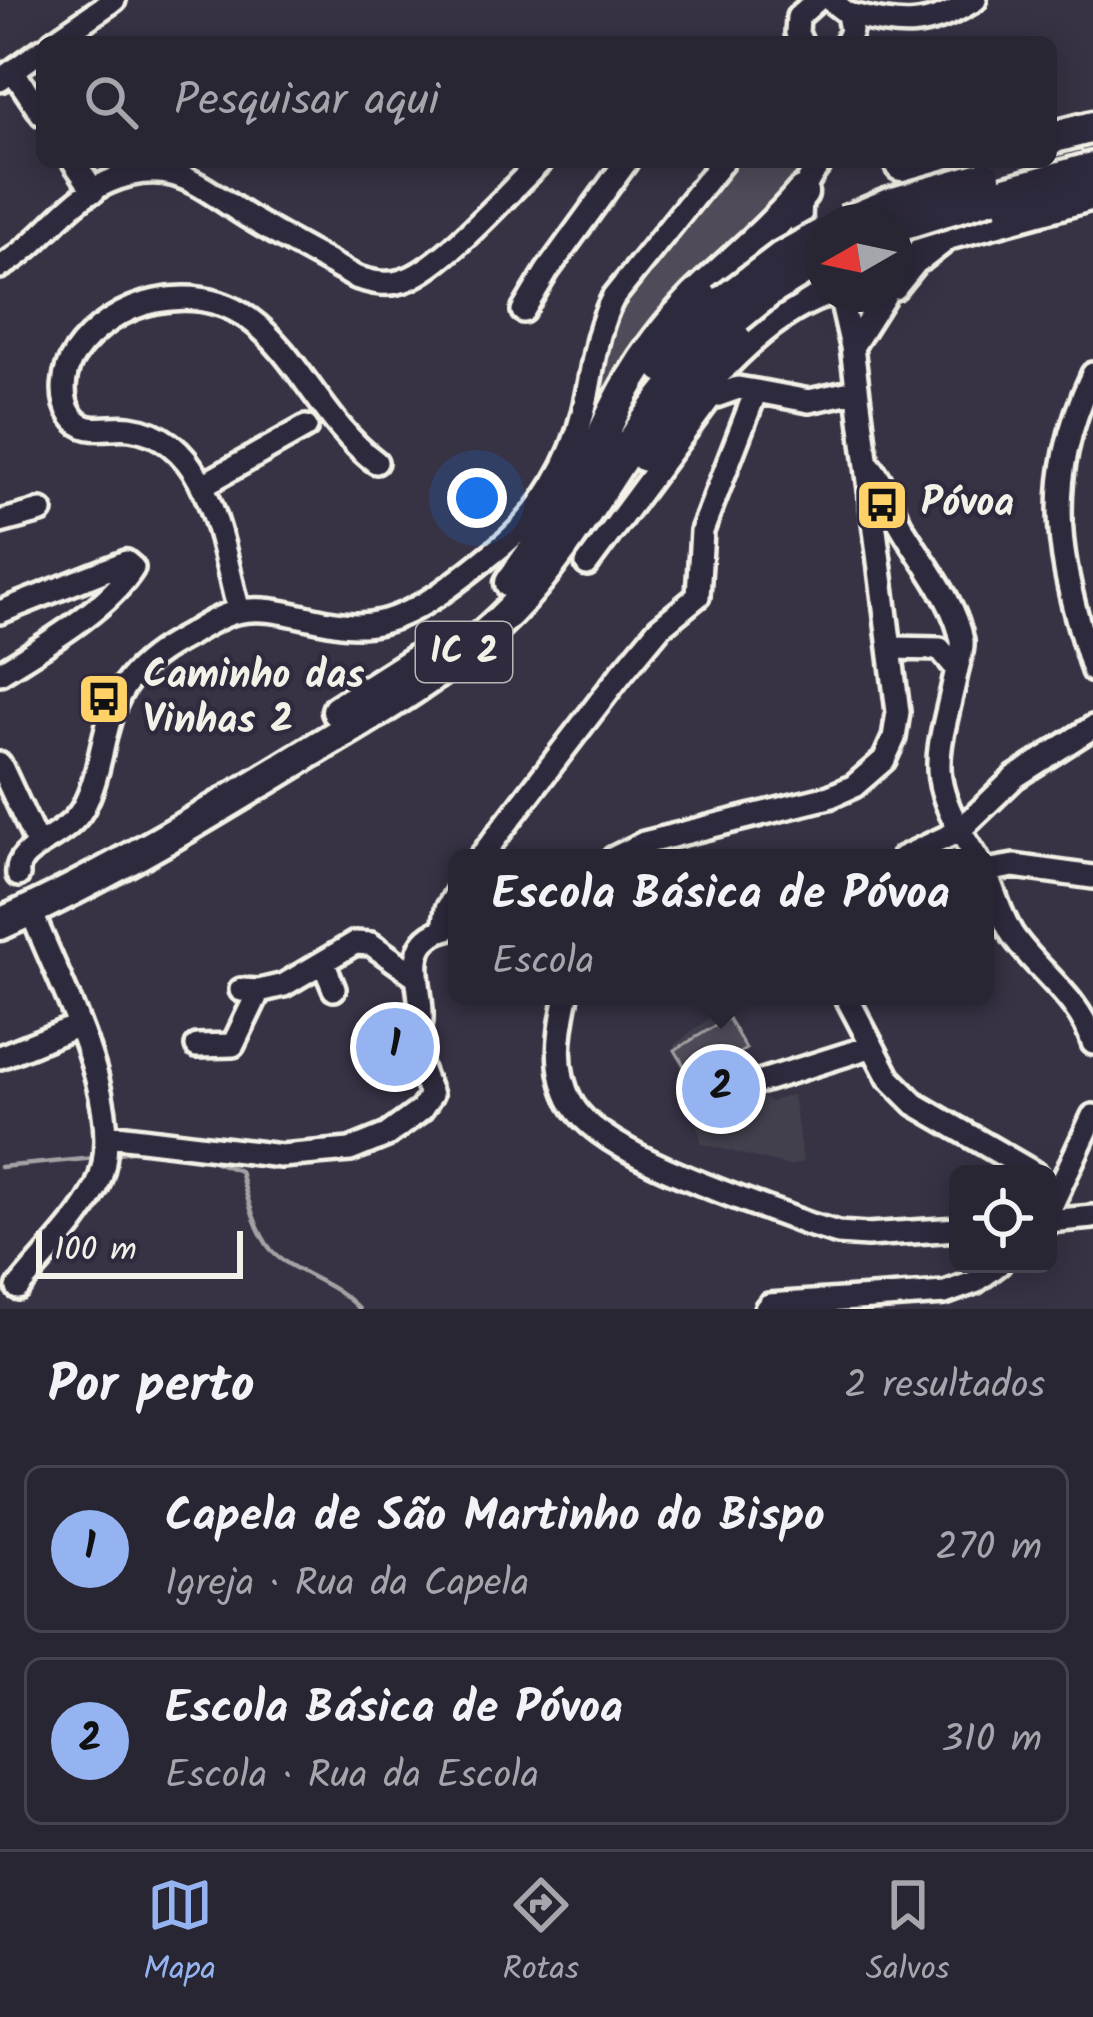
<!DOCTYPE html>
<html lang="pt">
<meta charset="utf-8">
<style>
body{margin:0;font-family:Kalam,sans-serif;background:#35323f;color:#f1f3f6}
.controls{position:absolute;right:36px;bottom:36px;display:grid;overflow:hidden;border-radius:18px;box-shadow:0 6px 30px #0003}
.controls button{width:108px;height:108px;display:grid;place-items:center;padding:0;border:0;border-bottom:3px solid #45434e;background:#292633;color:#f1f3f6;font:60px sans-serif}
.compass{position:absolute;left:805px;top:204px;width:108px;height:108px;border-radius:50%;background:#292633;box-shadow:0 6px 30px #0003;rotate:261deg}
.scale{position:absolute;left:36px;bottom:30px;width:207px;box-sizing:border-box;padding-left:12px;border:6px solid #f4f1e8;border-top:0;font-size:33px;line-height:42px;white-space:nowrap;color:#f4f1e8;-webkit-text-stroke:9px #2f2a3d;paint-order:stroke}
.you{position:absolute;left:477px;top:498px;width:42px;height:42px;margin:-30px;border:9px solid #fff;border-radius:50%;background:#1a73e8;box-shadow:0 0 0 18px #1a73e833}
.badge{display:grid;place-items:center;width:78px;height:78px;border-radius:50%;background:#95b2f1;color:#111;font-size:39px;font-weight:700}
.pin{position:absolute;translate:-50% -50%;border:6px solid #fff;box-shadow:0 3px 12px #0006}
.popup{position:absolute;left:448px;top:849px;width:546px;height:156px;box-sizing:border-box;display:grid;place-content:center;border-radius:18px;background:#292633;filter:drop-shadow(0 3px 9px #0005);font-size:39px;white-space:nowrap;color:#a5a5ac}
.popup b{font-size:45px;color:#f1f3f6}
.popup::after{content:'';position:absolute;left:50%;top:100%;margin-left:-24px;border:24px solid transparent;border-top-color:#292633}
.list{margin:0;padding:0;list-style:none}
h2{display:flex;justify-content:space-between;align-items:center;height:156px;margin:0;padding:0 48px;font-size:51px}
h2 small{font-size:39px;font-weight:400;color:#a5a5ac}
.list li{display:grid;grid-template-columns:78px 1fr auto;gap:36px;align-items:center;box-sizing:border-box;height:168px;margin:0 24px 24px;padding:0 24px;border:3px solid #45434e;border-radius:18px}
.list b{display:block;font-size:45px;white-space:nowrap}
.list p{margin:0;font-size:39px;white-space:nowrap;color:#a5a5ac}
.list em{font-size:39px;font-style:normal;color:#a5a5ac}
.icon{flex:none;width:66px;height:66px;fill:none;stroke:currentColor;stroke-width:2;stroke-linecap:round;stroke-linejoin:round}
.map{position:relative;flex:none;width:1093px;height:1309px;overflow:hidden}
.search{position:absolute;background:#292633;box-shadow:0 6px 30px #0003;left:36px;right:36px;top:36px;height:132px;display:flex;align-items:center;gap:30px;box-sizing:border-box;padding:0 42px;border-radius:18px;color:#a5a5ac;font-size:45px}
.sheet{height:540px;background:#292633}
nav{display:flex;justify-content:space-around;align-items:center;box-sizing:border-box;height:168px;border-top:3px solid #45434e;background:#292633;font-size:33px;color:#a5a5ac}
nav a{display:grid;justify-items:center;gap:6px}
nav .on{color:#95b2f1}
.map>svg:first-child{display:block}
.built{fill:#433f4e}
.green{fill:#504b59;stroke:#a29ea0;stroke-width:3}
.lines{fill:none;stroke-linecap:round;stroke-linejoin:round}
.stream{stroke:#a6a2a4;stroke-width:4.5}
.minor-casing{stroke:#f4f1e8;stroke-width:30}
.highway-casing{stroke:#f4f1e8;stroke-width:39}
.minor{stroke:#2f2a3d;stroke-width:21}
.highway{stroke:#2f2a3d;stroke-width:30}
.highway-bridge-casing{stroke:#f4f1e8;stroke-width:39;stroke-linecap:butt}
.highway-bridge{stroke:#2f2a3d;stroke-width:30}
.labels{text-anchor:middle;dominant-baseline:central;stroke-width:9;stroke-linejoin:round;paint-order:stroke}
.shield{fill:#2f2a3d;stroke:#b9b5b5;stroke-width:3}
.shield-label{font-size:36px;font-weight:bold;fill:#f4f1e8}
.poi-label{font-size:39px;font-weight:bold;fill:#f4f1e8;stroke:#2f2a3d;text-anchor:start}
</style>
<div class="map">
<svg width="1093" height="1309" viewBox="0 0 1093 1309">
<rect width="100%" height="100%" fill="#373244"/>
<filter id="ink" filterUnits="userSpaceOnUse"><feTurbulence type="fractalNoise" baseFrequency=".00833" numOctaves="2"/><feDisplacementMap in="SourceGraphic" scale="24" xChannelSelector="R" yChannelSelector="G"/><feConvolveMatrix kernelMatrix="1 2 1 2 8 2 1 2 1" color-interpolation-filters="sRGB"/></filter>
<g filter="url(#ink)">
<path class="built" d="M 722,1008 L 746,1049 L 740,1053 L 756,1092 L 770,1102 L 793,1094 L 803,1162 L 789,1166 L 702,1144 L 674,1045 Z"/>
<path class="green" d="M 728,162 L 804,162 L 778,203 L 604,405 L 593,397 L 609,324 L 615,322 L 631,295 L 629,289 Z
M 728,1018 L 746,1049 L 693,1081 L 675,1050 Z"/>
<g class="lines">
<path class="stream" d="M 159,1152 L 207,1159 L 240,1171 C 247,1196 255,1231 272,1251 C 289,1271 334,1281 359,1309
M 119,1153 L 142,1149
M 0,1167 L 95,1158"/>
<g class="minor-casing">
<path id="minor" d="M 830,0 L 848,14 L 851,31 L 846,42
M 848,14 C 905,28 924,30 975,0
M 53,42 L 114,0
M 801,42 L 797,33 L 798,17 L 817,0
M 13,71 L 42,114
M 0,80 L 42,50
M 74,162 L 94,191
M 822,162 C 789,197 797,241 823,277
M 0,267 C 40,246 65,201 108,182 C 172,154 201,188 250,218 C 284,239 320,257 355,277 C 371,282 385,286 402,281 C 440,271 508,192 540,162
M 895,288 L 917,261 L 922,244
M 523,311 L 547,271 L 626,162
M 852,347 L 885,295
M 1093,374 C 1041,484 1058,561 1093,671
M 870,466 C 884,482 890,505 900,524 C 920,560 955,600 962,641 C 963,650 959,660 957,669
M 203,485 L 306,427
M 0,522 L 41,511
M 587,564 L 710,398 L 738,388 L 756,391
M 239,611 C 221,548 212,439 130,428 C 109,425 85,437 71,415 C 60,398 63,371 74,355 C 92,328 125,307 156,301 C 277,277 298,404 376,462
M 0,612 L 126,562 L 133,568 C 108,609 41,647 0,673
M 891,648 L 940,649 L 957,669 C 938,760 921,773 977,858
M 0,764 L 38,846
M 480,858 L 621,674 L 659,628 L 698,596 L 702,531 L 756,391 L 809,401 L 855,391
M 614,858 L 644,843 L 829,797 L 854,786 L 884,760 L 894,738 L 898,712 L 852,347 L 840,294
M 902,858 L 959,831 L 1015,777 L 1093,727
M 985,871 C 994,891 1000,915 1012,934 C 1036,970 1081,999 1093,1043
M 985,871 L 1014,866 L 1093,877
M 18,875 C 14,846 65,841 83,808 C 105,768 100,717 129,680 C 144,661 166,647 187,636 C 202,627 219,616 236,612 C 284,601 332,635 381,622 C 425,611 469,572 504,544 C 542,512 572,461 583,413 C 593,374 594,334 613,298 L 722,162
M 444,928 L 447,909 L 457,892
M 323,962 L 334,989
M 241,990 L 259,991 L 284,985 L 355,943 L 371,944 L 413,974
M 567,996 C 559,1032 553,1070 572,1104 C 602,1156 750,1201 808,1224 L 838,1233 L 867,1235 L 958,1229
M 846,996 L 889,1078 L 915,1104 L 1036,1174
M 197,1046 L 233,1045 L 259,991
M 0,1057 L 77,1026
M 762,1081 L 870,1047
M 109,1135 L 281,1156 L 350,1150 L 387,1135 L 421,1110 L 431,1095 C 426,1081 416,1063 416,1048 C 415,1039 421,1029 421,1019 C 423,981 396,937 457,926
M 1048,1213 L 1093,1116
M 1048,1221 L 1093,1217
M 18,1288 C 43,1256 79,1223 97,1186 C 130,1114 64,993 36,923
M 766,1309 L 769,1305 L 945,1293 L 975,1282 L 999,1264"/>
</g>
<g class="highway-casing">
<path id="highway" d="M 1051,138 L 1093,127
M 901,165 L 931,169 L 958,162
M 992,196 L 1093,168
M 920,255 L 947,234 L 1093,194
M 663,367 L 724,301
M 645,456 C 688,401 755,315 823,292
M 584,480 C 612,408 640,353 695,297 C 731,262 769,232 802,193
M 511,583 L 587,475
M 338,711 L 429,653
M 0,924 C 108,876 209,814 310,752 C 379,710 453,669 510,611 C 568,551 605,479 653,412 C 678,377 707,347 737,317"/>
</g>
<use href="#minor" class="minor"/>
<use href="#highway" class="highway"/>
<g class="highway-bridge-casing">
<path id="highway-bridge" d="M 846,222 L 887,205 L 985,177
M 895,226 L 992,196
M 724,301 L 782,257 L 823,234
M 737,317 L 769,291 L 823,258"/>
</g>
<use href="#highway-bridge" class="highway-bridge"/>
</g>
</g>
<defs>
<g id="bus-square" transform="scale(2.7)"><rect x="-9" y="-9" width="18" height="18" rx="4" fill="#ffd166" stroke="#2f2a3d"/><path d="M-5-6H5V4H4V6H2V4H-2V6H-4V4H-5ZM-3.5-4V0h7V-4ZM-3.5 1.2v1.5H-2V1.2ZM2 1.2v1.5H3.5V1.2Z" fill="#111"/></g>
</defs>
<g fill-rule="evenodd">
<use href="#bus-square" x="882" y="505"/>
<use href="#bus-square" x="104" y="699"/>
</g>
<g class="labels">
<rect class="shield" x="416" y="622" width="96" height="60" rx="9"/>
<g class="shield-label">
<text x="464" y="652">IC 2</text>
</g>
<g class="poi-label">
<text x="921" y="505">Póvoa</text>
<text x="143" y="677">Caminho das<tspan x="143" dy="45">Vinhas 2</tspan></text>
</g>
</g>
</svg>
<div class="controls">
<button><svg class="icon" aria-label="locate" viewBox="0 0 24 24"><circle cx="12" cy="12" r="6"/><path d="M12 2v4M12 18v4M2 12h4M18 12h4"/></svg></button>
</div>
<svg class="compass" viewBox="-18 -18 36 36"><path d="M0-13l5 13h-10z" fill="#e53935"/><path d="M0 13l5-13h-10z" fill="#a5a5ac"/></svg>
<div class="scale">100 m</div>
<div class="you"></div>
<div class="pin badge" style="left:395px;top:1047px">1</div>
<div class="pin badge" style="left:721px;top:1089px">2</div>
<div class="popup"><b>Escola Básica de Póvoa</b>Escola</div>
<div class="search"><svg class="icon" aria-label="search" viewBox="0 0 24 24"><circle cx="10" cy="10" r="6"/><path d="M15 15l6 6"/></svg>Pesquisar aqui</div>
</div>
<section class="sheet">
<h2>Por perto<small>2 resultados</small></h2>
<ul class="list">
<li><span class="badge">1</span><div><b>Capela de São Martinho do Bispo</b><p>Igreja · Rua da Capela</p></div><em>270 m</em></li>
<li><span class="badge">2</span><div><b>Escola Básica de Póvoa</b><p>Escola · Rua da Escola</p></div><em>310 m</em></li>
</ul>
</section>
<nav>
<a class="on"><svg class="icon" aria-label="map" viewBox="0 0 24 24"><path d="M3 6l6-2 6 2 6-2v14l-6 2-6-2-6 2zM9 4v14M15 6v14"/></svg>Mapa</a>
<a><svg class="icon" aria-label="directions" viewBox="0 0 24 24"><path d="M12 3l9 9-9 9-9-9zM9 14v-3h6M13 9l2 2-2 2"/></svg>Rotas</a>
<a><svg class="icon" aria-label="saved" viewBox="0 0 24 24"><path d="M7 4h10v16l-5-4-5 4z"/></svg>Salvos</a>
</nav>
